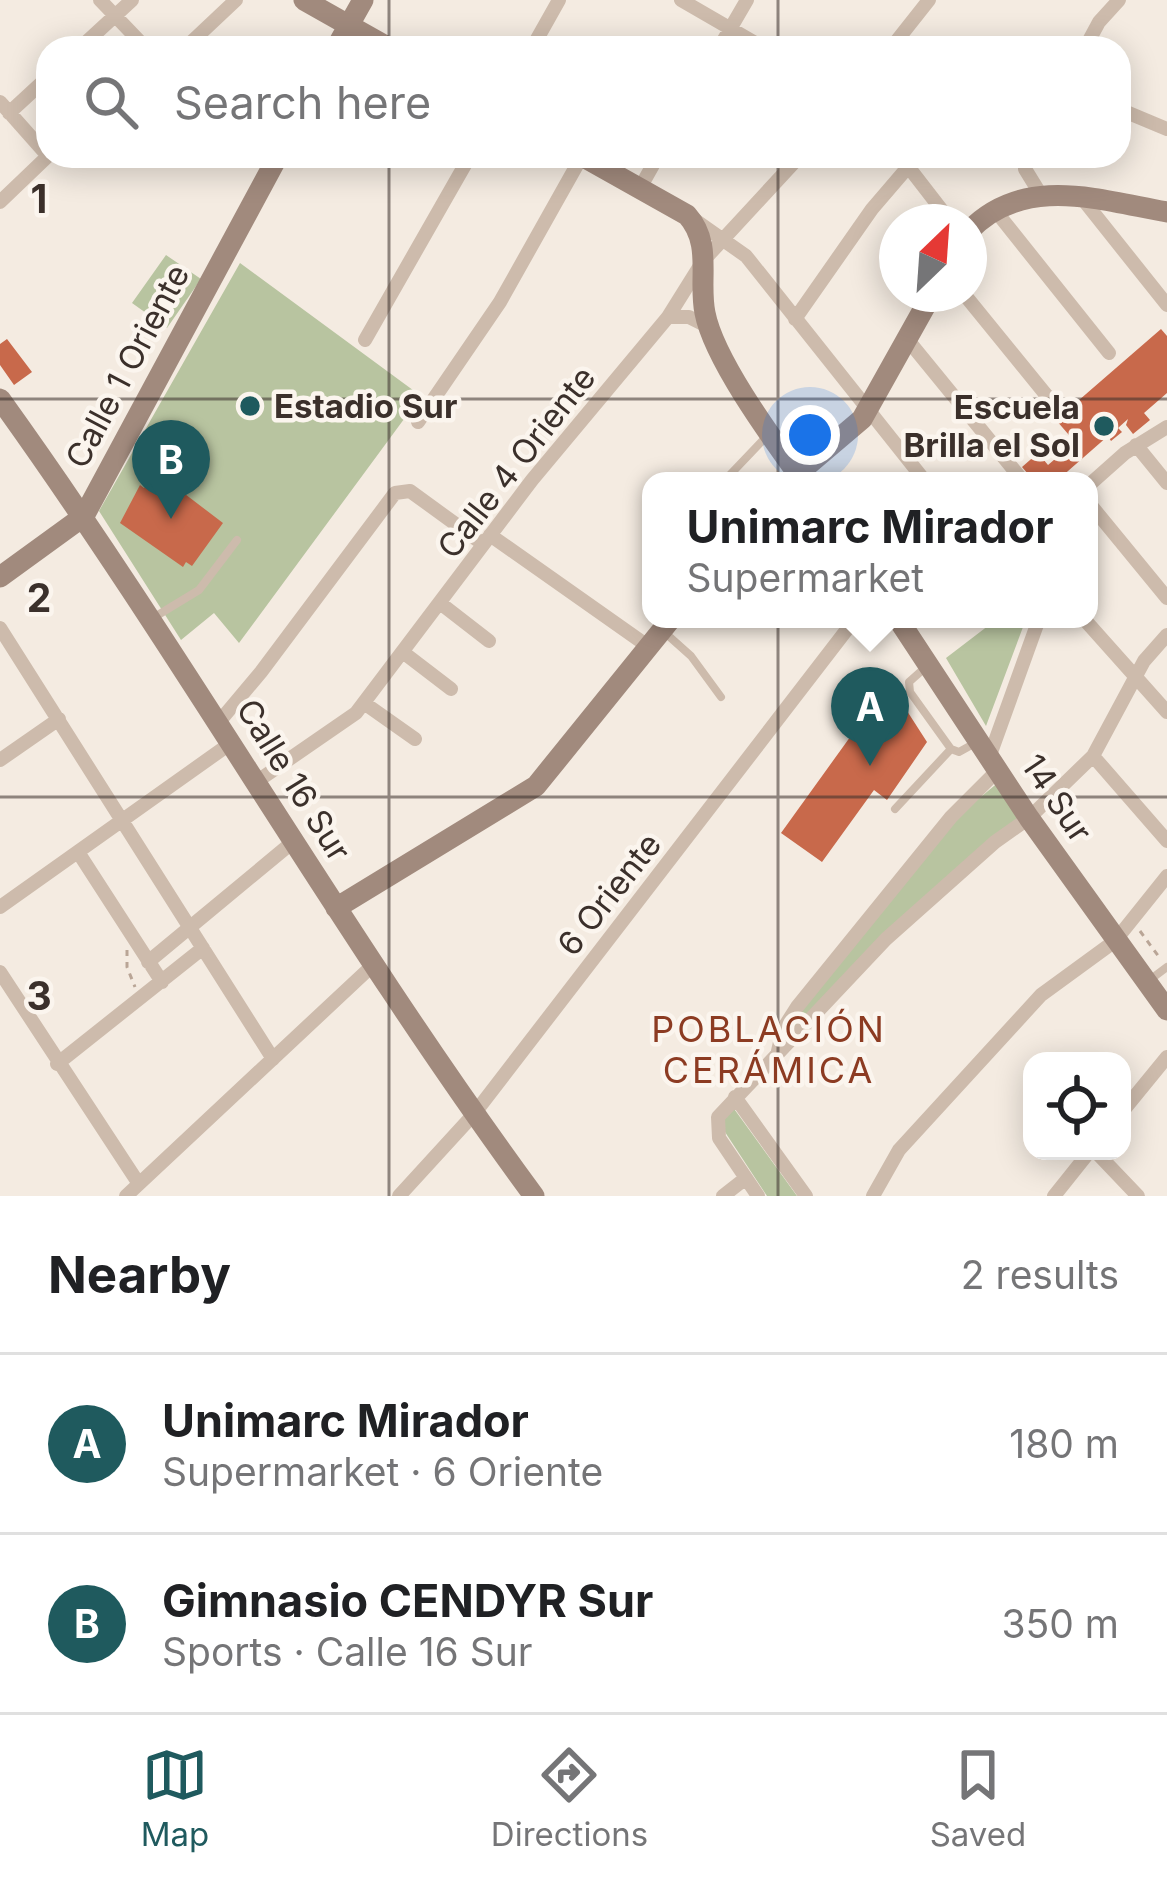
<!DOCTYPE html>
<meta charset="utf-8">
<style>
body{margin:0;font-family:Inter,sans-serif;background:#f2f2f2;color:#202124}
.controls{position:absolute;right:36px;bottom:36px;display:grid;overflow:hidden;border-radius:24px;box-shadow:0 6px 30px #0003}
.controls button{width:108px;height:108px;display:grid;place-items:center;padding:0;border:0;border-bottom:3px solid #e0e0e0;background:#fff;color:#202124;font:60px sans-serif}
.compass{position:absolute;left:879px;top:204px;width:108px;height:108px;border-radius:50%;background:#fff;box-shadow:0 6px 30px #0003;rotate:25deg}
.you{position:absolute;left:810px;top:435px;width:42px;height:42px;margin:-30px;border:9px solid #fff;border-radius:50%;background:#1a73e8;box-shadow:0 0 0 18px #1a73e833}
.badge{display:grid;place-items:center;width:78px;height:78px;border-radius:50%;background:#1f5a5e;color:#fff;font-size:39px;font-weight:700}
.pin{position:absolute;translate:-50% -99px;filter:drop-shadow(0 3px 6px #0008)}
.pin::after{content:'';position:absolute;top:63px;width:42px;height:36px;background:inherit;clip-path:polygon(0 0,100% 0,50% 100%)}
.popup{position:absolute;left:642px;top:472px;width:456px;height:156px;box-sizing:border-box;display:grid;place-content:center;border-radius:24px;background:#fff;filter:drop-shadow(0 3px 9px #0005);font-size:39px;white-space:nowrap;color:#757577}
.popup b{font-size:45px;color:#202124}
.popup::after{content:'';position:absolute;left:50%;top:100%;margin-left:-24px;border:24px solid transparent;border-top-color:#fff}
.list{margin:0;padding:0;list-style:none}
h2{display:flex;justify-content:space-between;align-items:center;height:156px;margin:0;padding:0 48px;font-size:51px}
h2 small{font-size:39px;font-weight:400;color:#757577}
.list li{display:grid;grid-template-columns:78px 1fr auto;gap:36px;align-items:center;box-sizing:border-box;height:180px;padding:0 48px;border-top:3px solid #e0e0e0}
.list b{display:block;font-size:45px;white-space:nowrap}
.list p{margin:0;font-size:39px;white-space:nowrap;color:#757577}
.list em{font-size:39px;font-style:normal;color:#757577}
.icon{flex:none;width:66px;height:66px;fill:none;stroke:currentColor;stroke-width:2;stroke-linecap:round;stroke-linejoin:round}
.map{position:relative;flex:none;width:1167px;height:1196px;overflow:hidden}
.search{position:absolute;background:#fff;box-shadow:0 6px 30px #0003;left:36px;right:36px;top:36px;height:132px;display:flex;align-items:center;gap:30px;box-sizing:border-box;padding:0 42px;border-radius:36px;color:#757577;font-size:45px}
.sheet{height:516px;background:#fff}
nav{display:flex;justify-content:space-around;align-items:center;box-sizing:border-box;height:168px;border-top:3px solid #e0e0e0;background:#fff;font-size:33px;color:#757577}
nav a{display:grid;justify-items:center;gap:6px}
nav .on{color:#1f5a5e}
.map>svg:first-child{display:block}
.green{fill:#b8c4a0}
.building{fill:#c8694b}
.lines{fill:none;stroke-linecap:round;stroke-linejoin:round}
.path{stroke:#b9a596;stroke-width:3;stroke-dasharray:6 6;stroke-linecap:butt}
.lane{stroke:#cdbbac;stroke-width:8}
.street{stroke:#cdbbac;stroke-width:14}
.secondary{stroke:#a18a7d;stroke-width:21}
.grid{fill:none;stroke:#3b302b;stroke-width:3;stroke-opacity:0.55}
.poi-dot{fill:#1f5a5e;stroke:#fbf5ee;stroke-width:4.5}
.labels{text-anchor:middle;dominant-baseline:central;stroke-width:9;stroke-linejoin:round;paint-order:stroke}
.street-label{font-size:33px;fill:#3b302b;stroke:#fbf5ee}
.poi-label{font-size:33px;font-weight:bold;fill:#3b302b;stroke:#fbf5ee;text-anchor:start}
.neighbourhood-label{font-size:36px;letter-spacing:3px;fill:#8c3b22;stroke:#fbf5ee}
.grid-label{font-size:39px;text-anchor:middle;font-weight:bold;fill:#3b302b;stroke:#fbf5ee;stroke-width:9;stroke-linejoin:round;paint-order:stroke}
</style>
<div class="map">
<svg width="1167" height="1196" viewBox="0 0 1167 1196">
<rect width="100%" height="100%" fill="#f4ebe1"/>
<path class="green" d="M 166,255 L 201,279 L 167,328 L 132,303 Z
M 240,263 L 421,396 L 239,643 L 214,613 L 181,640 L 99,511 Z
M 997,619 L 1026,619 L 986,726 L 946,658 Z
M 1000,781 L 1023,815 L 782,1046 L 787,1029 L 953,820 Z
M 732,1106 L 797,1196 L 767,1196 L 725,1132 L 723,1116 Z"/>
<path class="building" d="M 1161,329 L 1167,336 L 1167,393 L 1144,413 L 1150,420 L 1133,434 L 1126,425 L 1128,419 L 1118,428 L 1122,432 L 1111,441 L 1108,436 L 1060,478 L 1062,481 L 1034,481 L 1022,467 L 1038,453 L 1048,465 L 1075,442 L 1056,420 Z
M 7,339 L 32,372 L 14,385 L 0,365 L 0,344 Z
M 156,472 L 223,523 L 192,566 L 186,562 L 183,567 L 120,523 L 140,485 L 144,488 Z
M 889,683 L 927,742 L 887,800 L 874,790 L 822,862 L 781,833 Z"/>
<g class="lines">
<path class="path" d="M 1140,931 L 1159,957
M 127,950 L 127,967 L 135,987"/>
<path class="lane" d="M 724,481 L 765,438
M 153,618 L 199,590 L 237,540
M 663,631 L 691,656 L 721,697
M 927,666 L 909,682 L 910,692 L 951,749 L 959,752 L 977,742
M 895,809 L 951,749
M 1147,982 L 1167,967"/>
<path class="street" d="M 100,0 L 146,48
M 681,0 L 764,48
M 1019,43 L 1024,48
M 80,48 L 132,0
M 185,48 L 236,0
M 532,48 L 559,0
M 719,48 L 747,0
M 891,48 L 929,0
M 1085,48 L 1099,22 L 1119,0
M 0,102 L 48,156 L 0,202
M 1119,109 L 1167,129
M 9,113 L 48,77
M 900,156 L 951,222
M 1028,156 L 1025,169 L 1041,195
M 640,188 L 658,156
M 1081,197 L 1167,305
M 994,209 L 1109,353
M 692,218 L 746,256 L 925,481
M 964,294 L 1047,396
M 668,317 L 689,317 L 709,327
M 795,319 L 872,209 L 908,167
M 907,339 L 1023,481
M 365,340 L 470,156
M 418,422 L 500,302 L 582,156
M 1136,445 L 1167,483
M 1089,485 L 1125,453 L 1167,427
M 1089,503 L 1167,598
M 490,535 L 649,647
M 440,603 L 489,641
M 1084,619 L 1167,712
M 0,628 L 273,1059
M 404,653 L 451,689
M 364,703 L 415,739
M 219,722 L 261,672 L 395,493 L 410,491 L 483,544
M 1093,756 L 1167,841
M 989,758 L 1039,619
M 0,760 L 59,719
M 256,782 L 356,713 L 532,480 L 668,317 L 703,261 L 800,156
M 78,852 L 162,982
M 0,907 L 231,743
M 148,962 L 294,841
M 0,972 L 139,1184
M 778,1051 L 783,1029 L 797,1007 L 951,817 L 998,770
M 57,1064 L 203,948
M 735,1097 L 806,1196
M 1122,1112 L 1167,1057
M 1095,1151 L 1138,1196
M 126,1196 L 372,966
M 399,1196 L 474,1114 L 855,619
M 723,1196 L 746,1178
M 758,1196 L 719,1138 L 718,1117 L 886,939 L 995,842 L 1029,818 L 1093,756 L 1144,661 L 1167,635
M 873,1196 L 899,1150 L 1041,995 L 1115,941 L 1167,876
M 1054,1196 L 1090,1151"/>
<path class="secondary" d="M 304,0 L 389,48
M 336,48 L 363,0
M 582,156 L 687,215 C 713,244 698,279 705,313 C 714,360 774,441 803,481
M 969,231 C 1024,174 1099,200 1167,212
M 0,399 C 187,659 344,938 534,1196
M 789,481 L 862,419 L 932,294
M 0,577 L 84,516 L 278,156
M 898,619 L 1029,818 L 1167,1010
M 336,908 L 536,786 L 671,619"/>
</g>
<path class="grid" d="M 389,0 L 389,48M 778,0 L 778,48M 389,156 L 389,1196M 778,156 L 778,1196M 0,399 L 1167,399M 0,797 L 1167,797"/>
<g class="poi-dot">
<circle cx="250" cy="406" r="12"/>
<circle cx="1104" cy="426" r="12"/>
</g>
<g class="labels">
<g class="street-label">
<text transform="translate(127 366) rotate(-62)">Calle 1 Oriente</text>
<text transform="translate(516 462) rotate(-52)">Calle 4 Oriente</text>
<text transform="translate(294 780) rotate(58)">Calle 16 Sur</text>
<text transform="translate(1057 798) rotate(56)">14 Sur</text>
<text transform="translate(609 894) rotate(-52)">6 Oriente</text>
</g>
<g class="poi-label">
<text x="274" y="406">Estadio Sur</text>
<text x="1080" y="407" text-anchor="end">Escuela<tspan x="1080" dy="38">Brilla el Sol</tspan></text>
</g>
<g class="neighbourhood-label">
<text x="769" y="1029">POBLACIÓN<tspan x="769" dy="41">CERÁMICA</tspan></text>
</g>
</g>
<g class="grid-label">
<text x="39" y="213">1</text>
<text x="39" y="612">2</text>
<text x="39" y="1010">3</text>
</g>
</svg>
<div class="controls">
<button><svg class="icon" aria-label="locate" viewBox="0 0 24 24"><circle cx="12" cy="12" r="6"/><path d="M12 2v4M12 18v4M2 12h4M18 12h4"/></svg></button>
</div>
<svg class="compass" viewBox="-18 -18 36 36"><path d="M0-13l5 13h-10z" fill="#e53935"/><path d="M0 13l5-13h-10z" fill="#757577"/></svg>
<div class="you"></div>
<div class="pin badge" style="left:870px;top:766px">A</div>
<div class="popup"><b>Unimarc Mirador</b>Supermarket</div>
<div class="pin badge" style="left:171px;top:519px">B</div>
<div class="search"><svg class="icon" aria-label="search" viewBox="0 0 24 24"><circle cx="10" cy="10" r="6"/><path d="M15 15l6 6"/></svg>Search here</div>
</div>
<section class="sheet">
<h2>Nearby<small>2 results</small></h2>
<ul class="list">
<li><span class="badge">A</span><div><b>Unimarc Mirador</b><p>Supermarket · 6 Oriente</p></div><em>180 m</em></li>
<li><span class="badge">B</span><div><b>Gimnasio CENDYR Sur</b><p>Sports · Calle 16 Sur</p></div><em>350 m</em></li>
</ul>
</section>
<nav>
<a class="on"><svg class="icon" aria-label="map" viewBox="0 0 24 24"><path d="M3 6l6-2 6 2 6-2v14l-6 2-6-2-6 2zM9 4v14M15 6v14"/></svg>Map</a>
<a><svg class="icon" aria-label="directions" viewBox="0 0 24 24"><path d="M12 3l9 9-9 9-9-9zM9 14v-3h6M13 9l2 2-2 2"/></svg>Directions</a>
<a><svg class="icon" aria-label="saved" viewBox="0 0 24 24"><path d="M7 4h10v16l-5-4-5 4z"/></svg>Saved</a>
</nav>
